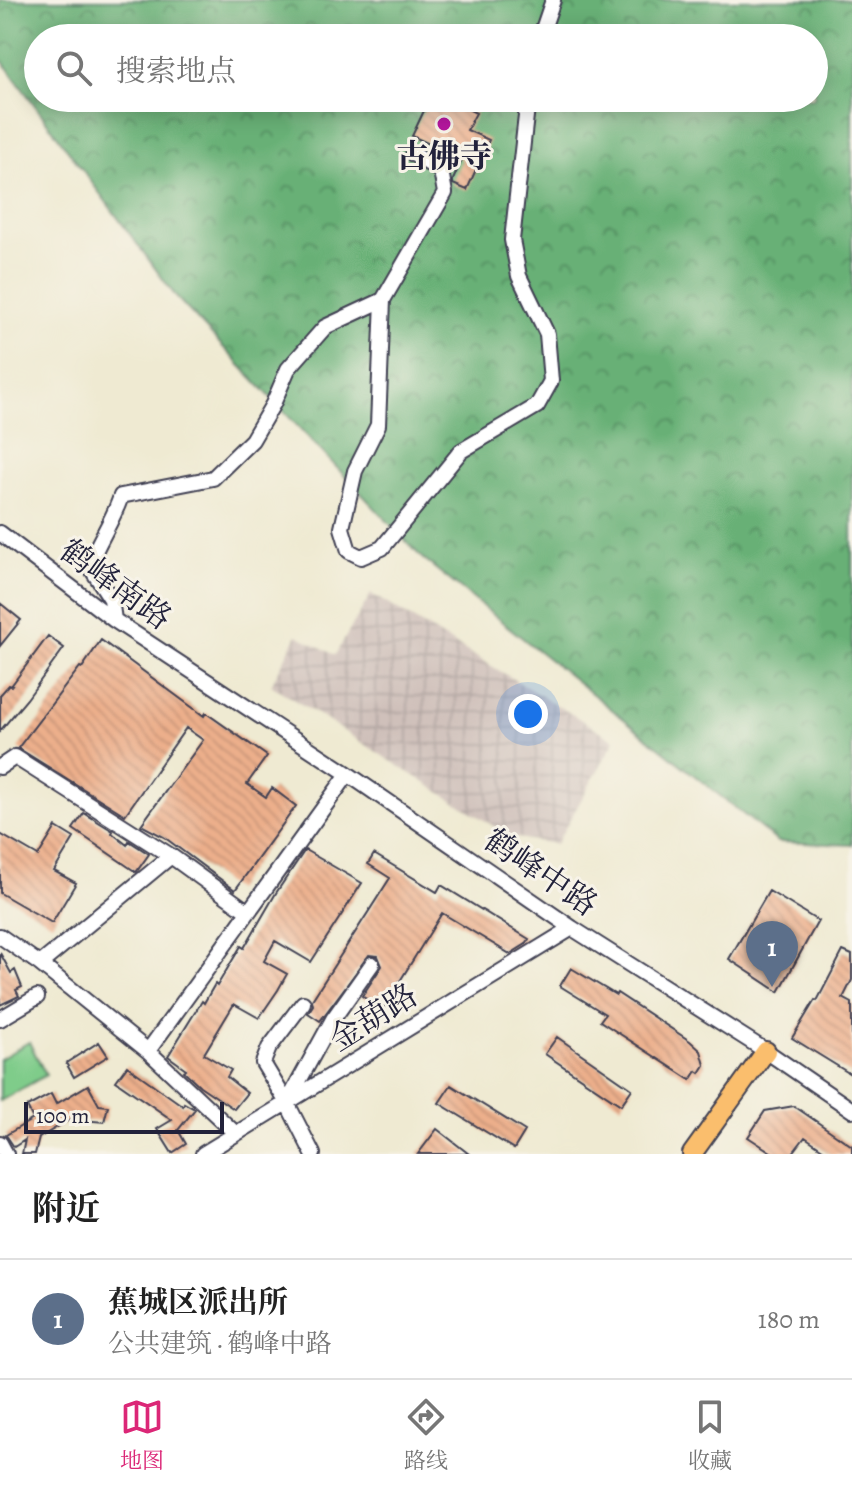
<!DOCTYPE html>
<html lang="zh">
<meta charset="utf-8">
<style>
body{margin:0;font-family:Alegreya,"Noto Serif SC",serif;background:#f6f6f6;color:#222}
.scale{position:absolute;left:24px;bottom:20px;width:200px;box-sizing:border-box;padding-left:8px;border:4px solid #22223b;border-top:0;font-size:22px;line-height:28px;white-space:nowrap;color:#22223b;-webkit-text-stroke:6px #f7f3e8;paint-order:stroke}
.you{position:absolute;left:528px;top:714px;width:28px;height:28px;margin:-20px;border:6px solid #fff;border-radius:50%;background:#1a73e8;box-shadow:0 0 0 12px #1a73e833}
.badge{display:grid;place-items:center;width:52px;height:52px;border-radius:50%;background:#db2777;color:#fff;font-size:26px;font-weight:700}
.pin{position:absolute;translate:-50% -66px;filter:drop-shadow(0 2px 4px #0008)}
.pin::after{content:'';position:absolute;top:42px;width:28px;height:24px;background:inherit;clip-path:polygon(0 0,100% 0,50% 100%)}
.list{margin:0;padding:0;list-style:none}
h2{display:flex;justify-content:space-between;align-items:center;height:104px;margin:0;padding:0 32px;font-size:34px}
h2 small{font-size:26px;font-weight:400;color:#767676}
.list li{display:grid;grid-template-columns:52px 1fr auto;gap:24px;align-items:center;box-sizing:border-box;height:120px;padding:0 32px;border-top:2px solid #e0e0e0}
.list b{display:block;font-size:30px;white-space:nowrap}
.list p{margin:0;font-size:26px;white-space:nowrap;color:#767676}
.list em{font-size:26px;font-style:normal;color:#767676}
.icon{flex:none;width:44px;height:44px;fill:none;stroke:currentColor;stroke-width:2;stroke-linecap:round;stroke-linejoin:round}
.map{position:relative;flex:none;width:852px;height:1154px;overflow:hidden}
.search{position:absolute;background:#fff;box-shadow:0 4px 20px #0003;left:24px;right:24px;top:24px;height:88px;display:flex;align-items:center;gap:20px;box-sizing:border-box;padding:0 28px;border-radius:44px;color:#767676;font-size:30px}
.sheet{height:224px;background:#fff}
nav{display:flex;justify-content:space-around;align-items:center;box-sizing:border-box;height:112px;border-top:2px solid #e0e0e0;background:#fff;font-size:22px;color:#767676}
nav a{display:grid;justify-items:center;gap:4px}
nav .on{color:#db2777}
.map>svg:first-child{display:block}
.industrial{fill:url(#industrial-grid)}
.forest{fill:url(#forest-crowns);stroke:#446958;stroke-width:2;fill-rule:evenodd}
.garden{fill:#7fcc8a;stroke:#507762;stroke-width:2}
.building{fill:url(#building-back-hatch)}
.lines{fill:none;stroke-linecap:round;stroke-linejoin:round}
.minor-casing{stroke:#414052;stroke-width:18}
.major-casing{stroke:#414052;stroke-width:22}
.minor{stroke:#fff;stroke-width:14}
.major{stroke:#fabe6d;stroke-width:18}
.poi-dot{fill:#b5179e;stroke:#f7f3e8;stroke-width:3}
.labels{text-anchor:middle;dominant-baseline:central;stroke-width:6;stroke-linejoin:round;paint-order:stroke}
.poi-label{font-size:32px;font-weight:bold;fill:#22223b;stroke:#f7f3e8}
.street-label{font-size:32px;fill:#22223b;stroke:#f7f3e8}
</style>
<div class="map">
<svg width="852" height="1154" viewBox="0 0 852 1154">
<defs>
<pattern id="industrial-grid" width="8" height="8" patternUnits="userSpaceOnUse" patternTransform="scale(2)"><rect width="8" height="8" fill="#cfc0ba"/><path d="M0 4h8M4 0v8" fill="none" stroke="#b1a5a1"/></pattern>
<pattern id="forest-crowns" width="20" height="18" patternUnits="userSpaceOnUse" patternTransform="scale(2)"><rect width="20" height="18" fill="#67b076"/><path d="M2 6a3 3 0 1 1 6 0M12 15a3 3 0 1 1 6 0" fill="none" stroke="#548f62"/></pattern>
<pattern id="building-back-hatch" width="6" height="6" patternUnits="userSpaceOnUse" patternTransform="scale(2)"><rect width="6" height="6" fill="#ecaf8b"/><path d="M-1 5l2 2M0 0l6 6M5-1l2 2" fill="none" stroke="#ca9679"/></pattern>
</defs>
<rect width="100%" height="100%" fill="#f7f3e8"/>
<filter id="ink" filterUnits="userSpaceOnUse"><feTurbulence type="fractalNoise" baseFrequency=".0125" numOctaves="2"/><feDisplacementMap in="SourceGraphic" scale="16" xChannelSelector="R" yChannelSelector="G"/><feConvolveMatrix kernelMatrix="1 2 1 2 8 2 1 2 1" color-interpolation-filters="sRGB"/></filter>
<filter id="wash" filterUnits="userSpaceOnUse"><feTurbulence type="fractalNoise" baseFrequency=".006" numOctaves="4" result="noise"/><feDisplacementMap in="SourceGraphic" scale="32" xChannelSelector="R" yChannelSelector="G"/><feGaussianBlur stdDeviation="1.8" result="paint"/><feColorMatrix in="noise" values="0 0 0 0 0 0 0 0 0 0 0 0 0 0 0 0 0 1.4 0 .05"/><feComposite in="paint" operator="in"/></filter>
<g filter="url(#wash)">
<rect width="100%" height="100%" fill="#efead2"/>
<path class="industrial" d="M 371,594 L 615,740 L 556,844 L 511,837 L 271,685 L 297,635 L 335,655 Z"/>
<path class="forest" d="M 0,0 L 852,0 L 852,845 L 778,842 L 422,558 L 177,298 L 0,58 ZM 38,38 L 814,38 L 814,98 L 38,98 Z"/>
<path class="garden" d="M 29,1042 L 46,1075 L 0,1101 L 0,1059 Z"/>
<g id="blocks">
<path class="building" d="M 430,98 L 445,98 L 476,113 L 467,130 L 489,140 L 467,190 L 453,184 L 453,180 L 462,159 L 412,136 Z
M 0,603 L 21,620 L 0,646 Z
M 48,636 L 64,648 L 27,699 L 0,731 L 0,695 L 9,685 L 11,686 Z
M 101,640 L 204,716 L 206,713 L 267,756 L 247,784 L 266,797 L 272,788 L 296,806 L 235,890 L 164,837 L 141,825 L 203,740 L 186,728 L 125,815 L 18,748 L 80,667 L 82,668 Z
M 84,813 L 113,831 L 112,833 L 127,845 L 129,841 L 149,854 L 137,871 L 136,872 L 73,829 Z
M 56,827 L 74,838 L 54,871 L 76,883 L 52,923 L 0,893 L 0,834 L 38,856 Z
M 305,850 L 362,883 L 311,962 L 275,941 L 264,961 L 287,974 L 278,990 L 259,1018 L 234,1004 L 204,1054 L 231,1070 L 227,1077 L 247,1093 L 234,1109 L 200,1086 L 184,1071 L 186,1069 L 168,1056 L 202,1001 L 204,1003 L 215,984 L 217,986 L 241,946 L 244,948 L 276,893 Z
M 374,854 L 437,892 L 441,885 L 529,939 L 526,944 L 510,954 L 442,913 L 382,1010 L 362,996 L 382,966 L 378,956 L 369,955 L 320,1021 L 308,1013 L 313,1005 L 312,1000 L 390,878 L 368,864 Z
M 769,891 L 818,921 L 779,992 L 729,959 Z
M 843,951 L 852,955 L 852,980 L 843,998 L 852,1003 L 852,1075 L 792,1038 L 815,1000 L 817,1001 Z
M 0,953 L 11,973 L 15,970 L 22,987 L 16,990 L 19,996 L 0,1005 Z
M 571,968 L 616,995 L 617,993 L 690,1041 L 701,1051 L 705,1065 L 700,1073 L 697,1071 L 691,1080 L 600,1021 L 605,1014 L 560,986 Z
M 557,1037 L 632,1089 L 621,1105 L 545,1054 Z
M 99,1042 L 108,1056 L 74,1077 L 66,1063 Z
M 127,1066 L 183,1106 L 184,1103 L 195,1109 L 178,1130 L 186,1144 L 172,1153 L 157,1129 L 172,1120 L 116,1081 Z
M 88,1085 L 99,1105 L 108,1106 L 104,1122 L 71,1119 L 39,1138 L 35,1154 L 22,1154 L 25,1140 L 14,1147 L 6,1135 L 33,1119 L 27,1107 L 51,1094 L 56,1104 Z
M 451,1085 L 525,1131 L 514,1149 L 439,1103 Z
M 794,1106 L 852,1146 L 852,1154 L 830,1154 L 805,1137 L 792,1154 L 774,1154 L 748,1137 L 765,1111 Z
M 437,1129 L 469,1154 L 418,1154 Z"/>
</g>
</g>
<g filter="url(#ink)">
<use href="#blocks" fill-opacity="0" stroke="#414052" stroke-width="2"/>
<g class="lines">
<g class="minor-casing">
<path id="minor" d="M 540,38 L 553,0
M 383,300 L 378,425 L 355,471 L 342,528 L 349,551 L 361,557 L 382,548 L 461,451 L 537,406 L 551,381 L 547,334 L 519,276 L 512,240 L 528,98
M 0,533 L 114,620 L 348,774 L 572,928 L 766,1051 L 852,1110
M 114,620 L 111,599 L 89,565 C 98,541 113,521 121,496 L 213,478 L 252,440 L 273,404 L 288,369 L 325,327 L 383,300 L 445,193 L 441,171 L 413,154
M 0,767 L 15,757 L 171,856
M 0,936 L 40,964 L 148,1051 L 236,1134
M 40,964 L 171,856 L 247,911
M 303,1003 L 269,1048 L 263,1063 L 287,1103 L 333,1019 L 372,964
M 0,1019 L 37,997
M 148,1051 L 348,774
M 287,1103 L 313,1154
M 0,1143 L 6,1154
M 203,1154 L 572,928"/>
</g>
<g class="major-casing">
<path id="major" d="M 692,1154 L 766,1051"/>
</g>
<use href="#minor" class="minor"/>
<use href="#major" class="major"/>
</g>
</g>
<circle class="poi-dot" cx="444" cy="124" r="8"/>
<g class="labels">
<g class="poi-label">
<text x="444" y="156">古佛寺</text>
</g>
<g class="street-label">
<text transform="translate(116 584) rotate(36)">鹤峰南路</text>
<text transform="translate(541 872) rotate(34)">鹤峰中路</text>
<text transform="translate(373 1017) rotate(-32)">金葫路</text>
</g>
</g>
</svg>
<div class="scale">100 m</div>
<div class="you"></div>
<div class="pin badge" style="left:772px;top:987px;background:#5c6f8a">1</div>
<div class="search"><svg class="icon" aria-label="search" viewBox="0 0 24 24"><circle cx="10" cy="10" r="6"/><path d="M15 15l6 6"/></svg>搜索地点</div>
</div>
<section class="sheet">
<h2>附近<small></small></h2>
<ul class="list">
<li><span class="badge" style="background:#5c6f8a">1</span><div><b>蕉城区派出所</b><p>公共建筑 · 鹤峰中路</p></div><em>180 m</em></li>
</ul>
</section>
<nav>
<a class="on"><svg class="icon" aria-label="map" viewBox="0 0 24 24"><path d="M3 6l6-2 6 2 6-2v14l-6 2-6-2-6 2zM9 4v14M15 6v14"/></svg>地图</a>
<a><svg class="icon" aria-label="directions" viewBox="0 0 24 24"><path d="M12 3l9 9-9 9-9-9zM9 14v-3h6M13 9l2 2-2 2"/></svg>路线</a>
<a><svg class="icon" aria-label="saved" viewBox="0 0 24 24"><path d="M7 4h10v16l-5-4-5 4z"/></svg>收藏</a>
</nav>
